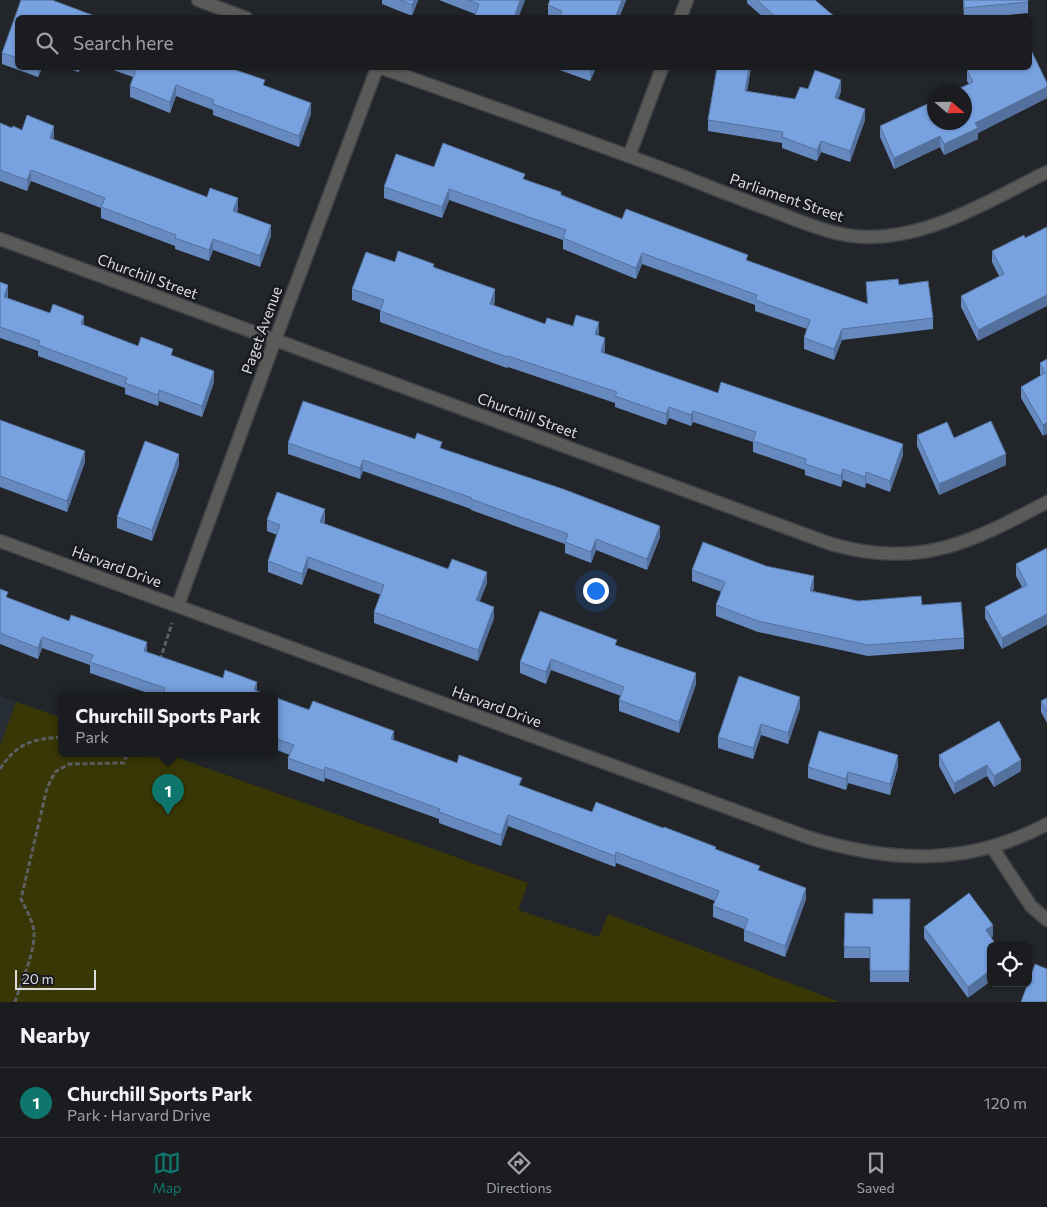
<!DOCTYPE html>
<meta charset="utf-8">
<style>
body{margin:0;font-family:Commissioner,sans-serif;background:#27292c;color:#f1f3f6}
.controls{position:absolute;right:15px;bottom:15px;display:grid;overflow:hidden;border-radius:8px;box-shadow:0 1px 4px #0004}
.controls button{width:45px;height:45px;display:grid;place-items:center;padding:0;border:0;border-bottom:1px solid #383a3d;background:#1a1c1f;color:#f1f3f6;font:25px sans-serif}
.compass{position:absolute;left:927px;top:85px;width:45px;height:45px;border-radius:50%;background:#1a1c1f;box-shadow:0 1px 4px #0004;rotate:110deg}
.scale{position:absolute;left:15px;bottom:12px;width:81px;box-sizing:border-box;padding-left:5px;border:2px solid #dadcdf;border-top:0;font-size:14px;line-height:18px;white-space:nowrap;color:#dadcdf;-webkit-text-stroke:4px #191b20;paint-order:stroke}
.you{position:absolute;left:595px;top:590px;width:18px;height:18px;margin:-12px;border:4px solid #fff;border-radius:50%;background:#1a73e8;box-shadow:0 0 0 8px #1a73e833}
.badge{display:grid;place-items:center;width:32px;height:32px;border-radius:50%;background:#0f766e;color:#fff;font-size:16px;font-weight:700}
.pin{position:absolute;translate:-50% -41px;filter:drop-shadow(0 1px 2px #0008)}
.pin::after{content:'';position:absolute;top:26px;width:18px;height:15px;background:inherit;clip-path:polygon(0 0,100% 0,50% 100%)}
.popup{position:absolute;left:58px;top:692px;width:220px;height:65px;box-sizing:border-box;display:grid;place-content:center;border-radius:8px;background:#1a1c1f;filter:drop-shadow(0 1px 4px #0005);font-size:16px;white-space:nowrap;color:#9fa1a4}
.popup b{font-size:19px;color:#f1f3f6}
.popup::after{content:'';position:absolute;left:50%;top:100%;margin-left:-10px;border:10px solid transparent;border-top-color:#1a1c1f}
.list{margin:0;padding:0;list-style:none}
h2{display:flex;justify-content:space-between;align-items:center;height:65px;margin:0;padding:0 20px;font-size:21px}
h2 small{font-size:16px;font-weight:400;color:#9fa1a4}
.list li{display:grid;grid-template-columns:32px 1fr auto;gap:15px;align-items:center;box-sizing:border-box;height:70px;padding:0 20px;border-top:1px solid #383a3d}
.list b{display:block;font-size:19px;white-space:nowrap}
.list p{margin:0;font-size:16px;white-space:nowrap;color:#9fa1a4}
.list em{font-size:16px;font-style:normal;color:#9fa1a4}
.icon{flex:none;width:28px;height:28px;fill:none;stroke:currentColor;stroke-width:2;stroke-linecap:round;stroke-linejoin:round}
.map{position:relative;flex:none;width:1047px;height:1002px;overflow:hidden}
.search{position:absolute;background:#1a1c1f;box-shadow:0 1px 4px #0004;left:15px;right:15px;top:15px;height:55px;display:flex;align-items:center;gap:12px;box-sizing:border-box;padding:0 18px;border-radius:8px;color:#9fa1a4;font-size:19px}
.sheet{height:135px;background:#1a1c1f}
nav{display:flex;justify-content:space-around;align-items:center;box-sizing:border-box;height:70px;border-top:1px solid #383a3d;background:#1a1c1f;font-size:14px;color:#9fa1a4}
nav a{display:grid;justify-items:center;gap:2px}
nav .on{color:#0f766e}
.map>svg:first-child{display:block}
.built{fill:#282e36}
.green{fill:#3a3706}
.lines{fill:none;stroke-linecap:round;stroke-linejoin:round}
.street-casing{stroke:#3f4246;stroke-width:15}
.path{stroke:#5d6063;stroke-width:3;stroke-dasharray:5 2.5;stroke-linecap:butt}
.street{stroke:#5a5a58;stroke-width:12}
.wall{fill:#668ac0}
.shaded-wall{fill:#53719c}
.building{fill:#77a1df;stroke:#53719c}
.labels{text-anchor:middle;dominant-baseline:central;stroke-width:5;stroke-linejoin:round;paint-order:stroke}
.street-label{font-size:15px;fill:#dadcdf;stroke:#191b20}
</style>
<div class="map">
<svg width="1047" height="1002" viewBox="0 0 1047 1002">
<rect width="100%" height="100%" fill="#222529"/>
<path class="built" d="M 0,696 L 16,702 L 0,746 Z"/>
<path class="green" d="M 16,702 L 62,718 L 62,754 L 167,754 L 528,883 L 518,910 L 599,937 L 608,914 L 840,1002 L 0,1002 L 0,746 Z"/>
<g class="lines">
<g class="street-casing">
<path id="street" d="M 198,0 L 246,18
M 680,18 L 687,0
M 382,68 C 483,104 585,139 685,177 C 714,189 744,200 773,211 C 805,223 837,238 871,237 C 934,236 992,199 1047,172
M 629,156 L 662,68
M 0,239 L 831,544 C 920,569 970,543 1047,502
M 0,541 L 810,838 C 893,863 969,866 1047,824
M 178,605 L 275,340 L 377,68
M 992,847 L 1031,906 L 1047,920"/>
</g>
<path class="path" d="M 160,660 L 172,623
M 0,769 C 17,743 32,739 62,737
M 15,1002 C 21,983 33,957 34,937 C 35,924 27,911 21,899 L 47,788 L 55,772 L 69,764 L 124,763 L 127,754"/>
<use href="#street" class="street"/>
</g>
<path class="wall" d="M 382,0 L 418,0 L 412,16 L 382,4 Z
M 439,0 L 525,0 L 518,18 L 474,18 L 475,14 Z
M 626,0 L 619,18 L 551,18 L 548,16 L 548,5 Z
M 747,0 L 815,0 L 835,18 L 764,18 L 747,3 Z
M 963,0 L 1028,0 L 1028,13 L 977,18 L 964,18 Z
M 18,18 L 18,68 L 42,68 L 38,77 L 2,64 L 2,53 Z
M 66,68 L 80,68 L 79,72 Z
M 108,68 L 230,68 L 265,86 L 311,114 L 299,147 L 213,115 L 213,110 L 176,96 L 170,113 L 130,97 L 130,86 L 133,77 Z
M 554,68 L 596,68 L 590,81 Z
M 717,68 L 751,68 L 747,91 L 795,99 L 808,89 L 841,91 L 838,99 L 865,120 L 850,162 L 821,152 L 817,161 L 782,148 L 782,143 L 708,131 L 708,120 Z
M 967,70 L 1047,83 L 1047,98 L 978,133 L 978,139 L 944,155 L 940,147 L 894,169 L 880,137 L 880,126 L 969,84 L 967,81 Z
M 0,123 L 12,128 L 54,137 L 53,139 L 238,209 L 237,213 L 271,236 L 260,267 L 213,250 L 209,261 L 175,249 L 175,246 L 101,218 L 101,208 L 31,181 L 27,191 L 0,181 Z
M 434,167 L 525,180 L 622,219 L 748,261 L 867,304 L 866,282 L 899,285 L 933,318 L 933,329 L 842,340 L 834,360 L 804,349 L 804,338 L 807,329 L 755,311 L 755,305 L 642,264 L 636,279 L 563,249 L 563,240 L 449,200 L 442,218 L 384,198 L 384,187 Z
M 1025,238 L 978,341 L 961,307 L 961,296 L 999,276 L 992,262 L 992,251 Z
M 395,262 L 434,267 L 495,300 L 494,305 L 545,324 L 573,326 L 599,333 L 598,335 L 605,349 L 604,353 L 718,393 L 903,455 L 890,492 L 866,483 L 865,488 L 843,480 L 841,487 L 805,475 L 805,470 L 753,452 L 753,442 L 693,422 L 691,426 L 669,418 L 666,425 L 615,407 L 615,403 L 508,367 L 507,368 L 380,322 L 380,310 L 352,300 L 352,289 Z
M 0,282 L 8,296 L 8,298 L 138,346 L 173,356 L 214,382 L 202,417 L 159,401 L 158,406 L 125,394 L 125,388 L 38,356 L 38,351 L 0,338 Z
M 1047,359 L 1043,436 L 1021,398 L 1021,387 L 1040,376 L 1040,363 Z
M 0,420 L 85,462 L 67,512 L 0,487 Z
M 917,435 L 954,438 L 1006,465 L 939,495 L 917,446 Z
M 288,443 L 442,449 L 660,537 L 647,570 L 596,550 L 591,563 L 565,553 L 565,544 L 471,510 L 471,509 L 363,471 L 360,479 L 288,454 Z
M 179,465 L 152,541 L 117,528 L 117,517 Z
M 267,520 L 325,520 L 324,524 L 487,583 L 479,602 L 494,618 L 478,661 L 374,623 L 374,612 L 381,595 L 308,568 L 302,585 L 268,572 L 268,561 L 277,535 L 267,531 Z
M 1047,548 L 1002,649 L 985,618 L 985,607 L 1022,587 L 1016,576 L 1016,564 Z
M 692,570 L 814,587 L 813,591 L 858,601 L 922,605 L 964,638 L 964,649 L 868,656 L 758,632 L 716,616 L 716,605 L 722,592 L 692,581 Z
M 0,589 L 8,598 L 147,652 L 271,696 L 156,696 L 90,673 L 90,665 L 42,648 L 38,659 L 0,644 Z
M 617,645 L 696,684 L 679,733 L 619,711 L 619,700 L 621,696 L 551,670 L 546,684 L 520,673 L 520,662 Z
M 274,697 L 522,786 L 592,812 L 716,849 L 760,871 L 806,899 L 785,957 L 744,941 L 744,929 L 713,917 L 713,906 L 715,901 L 616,863 L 615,867 L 508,826 L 501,846 L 439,823 L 439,819 L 325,778 L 324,782 L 288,769 L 288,758 L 290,755 L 274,749 Z
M 1047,698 L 1047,723 L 1041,712 L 1041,701 Z
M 800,708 L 788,744 L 761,735 L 753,759 L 718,748 L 718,737 Z
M 939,755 L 1021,771 L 994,787 L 987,776 L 954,794 L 939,766 Z
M 898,766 L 890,795 L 848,783 L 846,790 L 808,778 L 808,767 Z
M 910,899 L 909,982 L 870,982 L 870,958 L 844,958 L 845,913 L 873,914 Z
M 924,927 L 993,936 L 991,938 L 968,998 L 924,938 Z"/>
<path class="shaded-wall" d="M 414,0 L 418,0 L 412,16 L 412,5 Z
M 520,0 L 525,0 L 518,18 L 514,18 Z
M 622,0 L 626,0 L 619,18 L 615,18 Z
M 38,68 L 42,68 L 38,77 Z
M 591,68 L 596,68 L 590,81 L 590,70 Z
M 749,68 L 751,68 L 745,102 L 745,91 Z
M 841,80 L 841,91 L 835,109 L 835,98 Z
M 176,85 L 176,96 L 170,113 L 170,102 Z
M 1047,87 L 1047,98 L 978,133 L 978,139 L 944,155 L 944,144 L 975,123 Z
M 311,103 L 311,114 L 299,147 L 299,136 Z
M 865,109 L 865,120 L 850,162 L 850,151 Z
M 54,126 L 54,137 L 50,149 L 50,138 Z
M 940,136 L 940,147 L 894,169 L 894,158 Z
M 821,141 L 821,152 L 817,161 L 817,150 Z
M 31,170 L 31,181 L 27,191 L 27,180 Z
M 449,189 L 449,200 L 442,218 L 442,207 Z
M 238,198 L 238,209 L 233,222 L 233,211 Z
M 271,225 L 271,236 L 260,267 L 260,256 Z
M 213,239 L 213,250 L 209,261 L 209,250 Z
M 642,253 L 642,264 L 636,279 L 636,268 Z
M 8,285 L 8,296 L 4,308 L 4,297 Z
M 495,289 L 495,300 L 490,315 L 490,304 Z
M 1047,295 L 1047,306 L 978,341 L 978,330 Z
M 84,316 L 84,327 L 81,324 Z
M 599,322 L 599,333 L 595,345 L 595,334 Z
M 842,329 L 842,340 L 834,360 L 834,349 Z
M 605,338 L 605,349 L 601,363 L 601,352 Z
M 214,371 L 214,382 L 202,417 L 202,406 Z
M 159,390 L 159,401 L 158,406 L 158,395 Z
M 669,407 L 669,418 L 666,425 L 666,414 Z
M 693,411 L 693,422 L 691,426 L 691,415 Z
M 1047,423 L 1047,434 L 1043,436 L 1043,425 Z
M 903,444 L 903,455 L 890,492 L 890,481 Z
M 85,451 L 85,462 L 67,512 L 67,501 Z
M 179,454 L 179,465 L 152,541 L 152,530 Z
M 1006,454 L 1006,465 L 939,495 L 939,484 Z
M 363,460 L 363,471 L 360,479 L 360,468 Z
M 843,469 L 843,480 L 841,487 L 841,476 Z
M 866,472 L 866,483 L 865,488 L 865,477 Z
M 325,509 L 325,520 L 320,533 L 320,522 Z
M 660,526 L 660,537 L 647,570 L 647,559 Z
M 596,539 L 596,550 L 591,563 L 591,552 Z
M 308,557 L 308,568 L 302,585 L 302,574 Z
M 487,572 L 487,583 L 476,611 L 476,600 Z
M 814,576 L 814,587 L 810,602 L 810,591 Z
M 494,607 L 494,618 L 478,661 L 478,650 Z
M 1047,614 L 1047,625 L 1002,649 L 1002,638 Z
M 42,637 L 42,648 L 38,659 L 38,648 Z
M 147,642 L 147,654 L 144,651 Z
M 551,659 L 551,670 L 546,684 L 546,672 Z
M 696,673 L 696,684 L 679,733 L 679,722 Z
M 257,682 L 257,693 L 254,690 Z
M 800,697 L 800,708 L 788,744 L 788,733 Z
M 761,724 L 761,735 L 753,759 L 753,748 Z
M 394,731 L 394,742 L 391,739 Z
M 898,755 L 898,766 L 890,795 L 890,784 Z
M 1021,760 L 1021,771 L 994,787 L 994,776 Z
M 987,765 L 987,776 L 954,794 L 954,783 Z
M 325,767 L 325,778 L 324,782 L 324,771 Z
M 848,772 L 848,783 L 846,790 L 846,779 Z
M 508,815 L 508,826 L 501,846 L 501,835 Z
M 616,852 L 616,863 L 615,867 L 615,856 Z
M 806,888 L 806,899 L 785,957 L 785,946 Z
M 993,925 L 993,936 L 986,941 L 986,930 Z
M 991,970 L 991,981 L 968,998 L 968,987 Z"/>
<path class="building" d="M 21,0 L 52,0 L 100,18 L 18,18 L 18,58 L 2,53 Z
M 400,0 L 414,0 L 412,5 Z
M 468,0 L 520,0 L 514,18 L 474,18 L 479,4 Z
M 550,0 L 622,0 L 615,18 L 560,18 L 562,11 L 548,5 Z
M 757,0 L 815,0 L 835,17 L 777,18 Z
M 964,0 L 1028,0 L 1028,2 L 964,8 Z
M 1030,48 L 1047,83 L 1047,87 L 975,123 L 978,128 L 944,144 L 940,136 L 894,158 L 880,126 L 934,101 L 934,122 L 964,122 L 964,92 L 952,92 L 973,82 L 967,70 L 972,68 L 1030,68 Z
M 137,68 L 230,68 L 265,80 L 263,85 L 311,103 L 299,136 L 213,104 L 214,100 L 176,85 L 170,102 L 130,86 Z
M 583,68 L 591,68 L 590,70 Z
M 717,68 L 749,68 L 745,91 L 795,99 L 800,87 L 808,89 L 815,70 L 841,80 L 835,98 L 865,109 L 850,151 L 821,141 L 817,150 L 782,137 L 783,132 L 708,120 Z
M 27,115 L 54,126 L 50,138 L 90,153 L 207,197 L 210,188 L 238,198 L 233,211 L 271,225 L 260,256 L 213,239 L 209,250 L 175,238 L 176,235 L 101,207 L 105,198 L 31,170 L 27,180 L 0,170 L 0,123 L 12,128 L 13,126 L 22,130 Z
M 443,143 L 525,174 L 523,179 L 561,192 L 561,195 L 622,219 L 626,209 L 748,255 L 746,260 L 868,304 L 866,282 L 898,279 L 899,285 L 928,281 L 933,318 L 842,329 L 834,349 L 804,338 L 810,320 L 755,300 L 757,295 L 642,253 L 636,268 L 563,238 L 566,230 L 449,189 L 442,207 L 384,187 L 396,154 L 434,167 Z
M 1047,227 L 1047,295 L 978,330 L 961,296 L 1004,274 L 992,251 L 1024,235 L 1025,238 Z
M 398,251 L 434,264 L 433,267 L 495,289 L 490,304 L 545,324 L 547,318 L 573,326 L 576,315 L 599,322 L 595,334 L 605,338 L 601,352 L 718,393 L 721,382 L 903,444 L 890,481 L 866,472 L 865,477 L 843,469 L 841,476 L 805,464 L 806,459 L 753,441 L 756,432 L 693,411 L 691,415 L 669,407 L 666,414 L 615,396 L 617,392 L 508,356 L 507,357 L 380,311 L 384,300 L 352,289 L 366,252 L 395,262 Z
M 0,282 L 8,285 L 4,297 L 50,313 L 53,304 L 84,316 L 81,324 L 138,346 L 141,337 L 173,349 L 171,355 L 214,371 L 202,406 L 159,390 L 158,395 L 125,383 L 127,378 L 38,345 L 40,341 L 0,327 Z
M 1047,359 L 1047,423 L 1043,425 L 1021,387 L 1045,373 L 1040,363 Z
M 303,401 L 415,439 L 417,433 L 442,442 L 440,448 L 563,489 L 660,526 L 647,559 L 596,539 L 591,552 L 565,542 L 568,534 L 471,499 L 472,498 L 363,460 L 360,468 L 288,443 Z
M 0,420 L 85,451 L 67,501 L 0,476 Z
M 991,421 L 1006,454 L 939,484 L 917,435 L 947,422 L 954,438 Z
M 145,441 L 179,454 L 152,530 L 117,517 Z
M 277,492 L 325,509 L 320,522 L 448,569 L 452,559 L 487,572 L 476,600 L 494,607 L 478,650 L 374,612 L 384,585 L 308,557 L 302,574 L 268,561 L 280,525 L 267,520 Z
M 703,542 L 766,566 L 814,576 L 810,591 L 858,601 L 921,596 L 922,605 L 961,602 L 964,638 L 868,645 L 758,621 L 716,605 L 725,582 L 692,570 Z
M 1047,548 L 1047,614 L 1002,638 L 985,607 L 1027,585 L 1016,564 Z
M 0,589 L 8,592 L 6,597 L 69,621 L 71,615 L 147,642 L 144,651 L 223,678 L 225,670 L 257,682 L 254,690 L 271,696 L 162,696 L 165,688 L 90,662 L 93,655 L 42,637 L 38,648 L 0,633 Z
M 540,611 L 617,640 L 615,645 L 696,673 L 679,722 L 619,700 L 624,687 L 551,659 L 546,672 L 520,662 Z
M 739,676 L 800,697 L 788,733 L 761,724 L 753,748 L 718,737 Z
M 274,697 L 309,710 L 313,701 L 394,731 L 391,739 L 457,763 L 459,755 L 522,778 L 519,785 L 592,812 L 596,802 L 663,828 L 664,827 L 716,847 L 715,849 L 760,866 L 758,870 L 806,888 L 785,946 L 744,930 L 748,919 L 713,906 L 719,891 L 616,852 L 615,856 L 508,815 L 501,835 L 439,812 L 440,809 L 325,767 L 324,771 L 288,758 L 294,745 L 274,738 Z
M 1047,698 L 1047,712 L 1041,701 Z
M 999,721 L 1021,760 L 994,776 L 987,765 L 954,783 L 939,755 Z
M 819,731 L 898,755 L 890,784 L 848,772 L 846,779 L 808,767 Z
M 969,893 L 993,925 L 986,930 L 997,946 L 991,946 L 991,970 L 968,987 L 924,927 Z
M 873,899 L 910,899 L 909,971 L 870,971 L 870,947 L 844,947 L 845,913 L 873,914 Z
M 1035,964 L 1047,969 L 1047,1002 L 1021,1002 Z"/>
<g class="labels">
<g class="street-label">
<text transform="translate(787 197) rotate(19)">Parliament Street</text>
<text transform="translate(148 276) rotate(20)">Churchill Street</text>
<text transform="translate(261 330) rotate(-70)">Paget Avenue</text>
<text transform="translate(528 415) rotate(20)">Churchill Street</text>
<text transform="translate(117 566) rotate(20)">Harvard Drive</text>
<text transform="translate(497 706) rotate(20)">Harvard Drive</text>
</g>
</g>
</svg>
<div class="controls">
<button><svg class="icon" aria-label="locate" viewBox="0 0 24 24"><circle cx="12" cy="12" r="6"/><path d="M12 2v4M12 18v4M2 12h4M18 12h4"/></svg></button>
</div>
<svg class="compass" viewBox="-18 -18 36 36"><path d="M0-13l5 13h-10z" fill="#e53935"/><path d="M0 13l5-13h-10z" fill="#9fa1a4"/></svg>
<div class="scale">20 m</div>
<div class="you"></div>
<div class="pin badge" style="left:168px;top:815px">1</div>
<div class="popup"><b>Churchill Sports Park</b>Park</div>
<div class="search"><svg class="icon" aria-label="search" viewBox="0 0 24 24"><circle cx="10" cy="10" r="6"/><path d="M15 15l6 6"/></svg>Search here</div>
</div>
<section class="sheet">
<h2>Nearby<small></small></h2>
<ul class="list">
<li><span class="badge">1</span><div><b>Churchill Sports Park</b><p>Park · Harvard Drive</p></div><em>120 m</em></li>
</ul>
</section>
<nav>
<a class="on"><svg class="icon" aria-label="map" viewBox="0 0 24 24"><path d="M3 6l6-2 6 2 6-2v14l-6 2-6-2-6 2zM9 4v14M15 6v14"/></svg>Map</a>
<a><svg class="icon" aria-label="directions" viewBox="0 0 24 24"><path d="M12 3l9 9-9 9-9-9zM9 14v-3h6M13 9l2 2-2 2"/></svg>Directions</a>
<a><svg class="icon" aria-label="saved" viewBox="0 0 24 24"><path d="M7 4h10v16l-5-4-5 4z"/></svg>Saved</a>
</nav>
